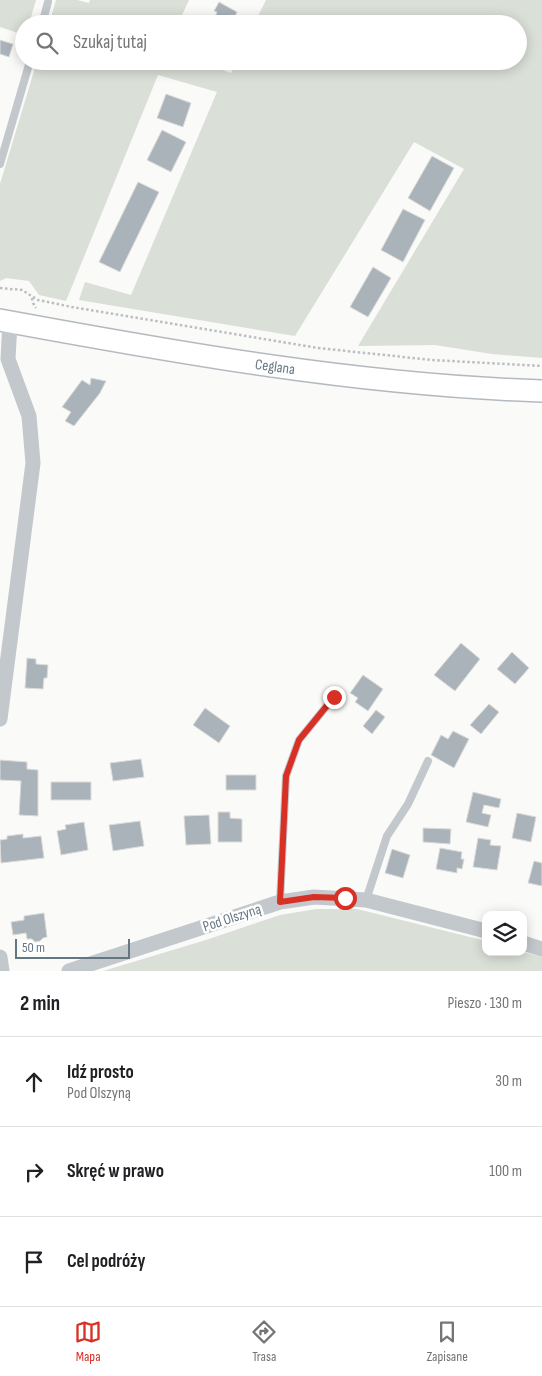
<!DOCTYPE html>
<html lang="pl">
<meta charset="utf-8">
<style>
body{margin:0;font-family:"Sofia Sans Condensed",sans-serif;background:#f2f2f2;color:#202124}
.controls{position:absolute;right:15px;bottom:15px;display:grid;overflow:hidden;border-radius:10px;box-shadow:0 2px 12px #0003}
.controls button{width:45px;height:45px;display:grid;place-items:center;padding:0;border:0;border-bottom:1px solid #e0e0e0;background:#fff;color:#202124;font:25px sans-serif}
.scale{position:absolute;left:15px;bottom:12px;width:115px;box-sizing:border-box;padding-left:5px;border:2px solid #657683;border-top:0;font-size:14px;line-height:18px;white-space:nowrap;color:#657683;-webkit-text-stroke:4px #fff;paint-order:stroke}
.stop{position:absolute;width:15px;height:15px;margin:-11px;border:4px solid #d93025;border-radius:50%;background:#fff}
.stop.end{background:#d93025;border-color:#fff;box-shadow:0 1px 5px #0008}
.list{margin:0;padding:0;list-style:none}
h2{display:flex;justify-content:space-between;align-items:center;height:65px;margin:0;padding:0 20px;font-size:21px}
h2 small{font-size:16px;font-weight:400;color:#757577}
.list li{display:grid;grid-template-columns:32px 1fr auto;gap:15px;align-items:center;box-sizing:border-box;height:90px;padding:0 20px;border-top:1px solid #e0e0e0}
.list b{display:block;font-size:19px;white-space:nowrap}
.list p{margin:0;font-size:16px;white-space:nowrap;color:#757577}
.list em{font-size:16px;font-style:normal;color:#757577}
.icon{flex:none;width:28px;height:28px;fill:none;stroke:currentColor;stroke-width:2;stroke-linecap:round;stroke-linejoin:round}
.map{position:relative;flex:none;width:542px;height:971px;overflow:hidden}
.search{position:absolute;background:#fff;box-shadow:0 2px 12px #0003;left:15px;right:15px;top:15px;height:55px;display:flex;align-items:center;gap:12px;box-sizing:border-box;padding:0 18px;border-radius:28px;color:#757577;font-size:19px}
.sheet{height:335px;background:#fff}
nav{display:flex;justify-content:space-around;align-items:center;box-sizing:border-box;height:70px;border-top:1px solid #e0e0e0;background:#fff;font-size:14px;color:#757577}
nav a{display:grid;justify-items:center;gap:2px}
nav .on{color:#d93025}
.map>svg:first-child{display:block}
.green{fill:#dadfd7}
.building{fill:#aab3b9;stroke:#dcdcda}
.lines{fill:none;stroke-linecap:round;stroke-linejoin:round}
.secondary-casing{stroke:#b3babf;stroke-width:24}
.path{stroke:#bbbfc2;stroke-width:2.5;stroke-dasharray:2.5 2.5;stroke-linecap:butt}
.lane{stroke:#c3c8cc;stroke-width:8}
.street{stroke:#c3c8cc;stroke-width:15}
.secondary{stroke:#fff;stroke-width:21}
.route{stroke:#d93025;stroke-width:6}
.labels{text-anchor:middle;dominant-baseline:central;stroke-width:5;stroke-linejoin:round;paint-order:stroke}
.street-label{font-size:15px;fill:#657683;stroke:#fff}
</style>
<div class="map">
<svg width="542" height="971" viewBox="0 0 542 971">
<rect width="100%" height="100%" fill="#fafaf8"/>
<path class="green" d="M 0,0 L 36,0 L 29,24 L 24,24 L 24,35 L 0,27 Z
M 56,0 L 77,0 L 89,3 L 90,0 L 189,0 L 178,24 L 49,24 Z
M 266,0 L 542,0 L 542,358 L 492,354 L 435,345 L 358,346 L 464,169 L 414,142 L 295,336 L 79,300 L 85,282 L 131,295 L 217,92 L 158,75 L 66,301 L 39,295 L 29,281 L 6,278 L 0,281 L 0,184 L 37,61 L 198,61 L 231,73 L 237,61 L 518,61 L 518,24 L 254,24 Z
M 316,909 L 357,909 L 486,941 L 486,952 L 523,952 L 542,957 L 542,971 L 103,971 L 206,940 L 280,915 Z"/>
<path class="building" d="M 219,2 L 237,12 L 231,24 L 212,24 L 217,12 L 214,11 Z
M 0,40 L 13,44 L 9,57 L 0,54 Z
M 166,94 L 191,103 L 183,127 L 157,118 Z
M 162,130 L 186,142 L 171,172 L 147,160 Z
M 432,156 L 454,168 L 430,211 L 408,198 Z
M 138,182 L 159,192 L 120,272 L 99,262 Z
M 403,209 L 425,220 L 403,262 L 381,250 Z
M 373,267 L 391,278 L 368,317 L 350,307 Z
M 91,378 L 106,381 L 100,393 L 74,426 L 65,421 L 71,412 L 62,407 L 82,380 L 90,385 Z
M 461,643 L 480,659 L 455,691 L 434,675 Z
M 512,652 L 529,668 L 515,684 L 497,669 Z
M 27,658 L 36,659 L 36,664 L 48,665 L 47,678 L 44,678 L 43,689 L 25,688 Z
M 363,675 L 383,689 L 368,711 L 355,702 L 358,698 L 350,693 Z
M 489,704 L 499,712 L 481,734 L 470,725 Z
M 205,708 L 230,726 L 219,743 L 193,725 Z
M 376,710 L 385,717 L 372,734 L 363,726 Z
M 453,731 L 469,739 L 454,768 L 431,755 L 441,735 L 448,739 Z
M 141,759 L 144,777 L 113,781 L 110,763 Z
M 0,760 L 27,762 L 27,769 L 38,770 L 38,816 L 19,815 L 21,781 L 0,780 Z
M 226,775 L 256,775 L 256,790 L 226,790 Z
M 51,782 L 91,782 L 91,800 L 51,800 Z
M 473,792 L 501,799 L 499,808 L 484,805 L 482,813 L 491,815 L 488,827 L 466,822 Z
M 218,812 L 230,812 L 230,818 L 242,819 L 242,842 L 218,842 Z
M 517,813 L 536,817 L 531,842 L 512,838 Z
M 209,815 L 211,844 L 186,845 L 184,816 Z
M 140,821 L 144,846 L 113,851 L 109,825 Z
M 84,822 L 88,850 L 61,855 L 57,831 L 66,829 L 65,825 Z
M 423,828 L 451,829 L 450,844 L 423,842 Z
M 23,834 L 23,838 L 41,836 L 44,858 L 1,863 L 0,840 L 7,839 L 7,836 Z
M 478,838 L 491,840 L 490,845 L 501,846 L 497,870 L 473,867 Z
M 440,848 L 462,852 L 461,859 L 464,859 L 462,869 L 457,868 L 457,873 L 436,869 Z
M 392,849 L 410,855 L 403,878 L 385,873 Z
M 534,861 L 542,863 L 542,886 L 528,883 Z
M 44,913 L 47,937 L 43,938 L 40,941 L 35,942 L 32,939 L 27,939 L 26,933 L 13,935 L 11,922 L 24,920 L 24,916 Z"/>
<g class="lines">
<g class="secondary-casing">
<path id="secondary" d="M 0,320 C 179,353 359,385 542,391"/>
</g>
<path class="path" d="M 0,288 L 22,290 L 38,300 L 72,307 L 318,348 L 432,360 L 542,366
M 32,298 L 33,303 L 36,308"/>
<path class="lane" d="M 42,24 L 48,2
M 0,164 L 30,61
M 366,900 L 387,836 L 408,804 L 428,761
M 280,902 L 286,776 L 299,740 L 334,697"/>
<path class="street" d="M 0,719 L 33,463 L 29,416 L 8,359 L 10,322
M 523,943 L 542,949
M 0,957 L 2,971
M 69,971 L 280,902 L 314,897 L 366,900 L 486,931"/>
<use href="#secondary" class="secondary"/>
</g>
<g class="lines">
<path class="route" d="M 334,697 L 299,740 L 286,776 L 280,902 L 314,897 L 345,898"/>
</g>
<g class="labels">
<g class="street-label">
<text transform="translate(275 367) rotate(8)">Ceglana</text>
<text transform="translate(232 918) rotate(-18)">Pod Olszyną</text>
</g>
</g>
</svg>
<div class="controls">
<button><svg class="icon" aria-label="layers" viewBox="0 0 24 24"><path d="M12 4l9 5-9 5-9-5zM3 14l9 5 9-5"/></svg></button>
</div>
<div class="scale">50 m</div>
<div class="stop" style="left:345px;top:898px"></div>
<div class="stop end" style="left:334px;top:697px"></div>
<div class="search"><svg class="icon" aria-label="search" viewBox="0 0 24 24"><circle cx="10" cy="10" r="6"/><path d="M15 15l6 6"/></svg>Szukaj tutaj</div>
</div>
<section class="sheet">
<h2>2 min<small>Pieszo · 130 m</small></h2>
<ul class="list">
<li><svg class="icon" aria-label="ahead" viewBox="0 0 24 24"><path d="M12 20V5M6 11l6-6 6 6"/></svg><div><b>Idź prosto</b><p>Pod Olszyną</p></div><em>30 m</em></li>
<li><svg class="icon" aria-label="right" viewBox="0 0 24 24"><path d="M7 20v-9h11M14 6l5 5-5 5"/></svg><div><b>Skręć w prawo</b></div><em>100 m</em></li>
<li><svg class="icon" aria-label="arrive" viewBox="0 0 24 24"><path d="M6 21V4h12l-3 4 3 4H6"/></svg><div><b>Cel podróży</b></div></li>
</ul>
</section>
<nav>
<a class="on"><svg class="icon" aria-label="map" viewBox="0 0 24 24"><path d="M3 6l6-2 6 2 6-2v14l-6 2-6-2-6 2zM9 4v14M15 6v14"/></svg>Mapa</a>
<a><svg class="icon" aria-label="directions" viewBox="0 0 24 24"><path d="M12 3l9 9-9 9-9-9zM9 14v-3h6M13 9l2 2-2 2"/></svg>Trasa</a>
<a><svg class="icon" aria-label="saved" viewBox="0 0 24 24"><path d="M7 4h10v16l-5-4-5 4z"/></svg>Zapisane</a>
</nav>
